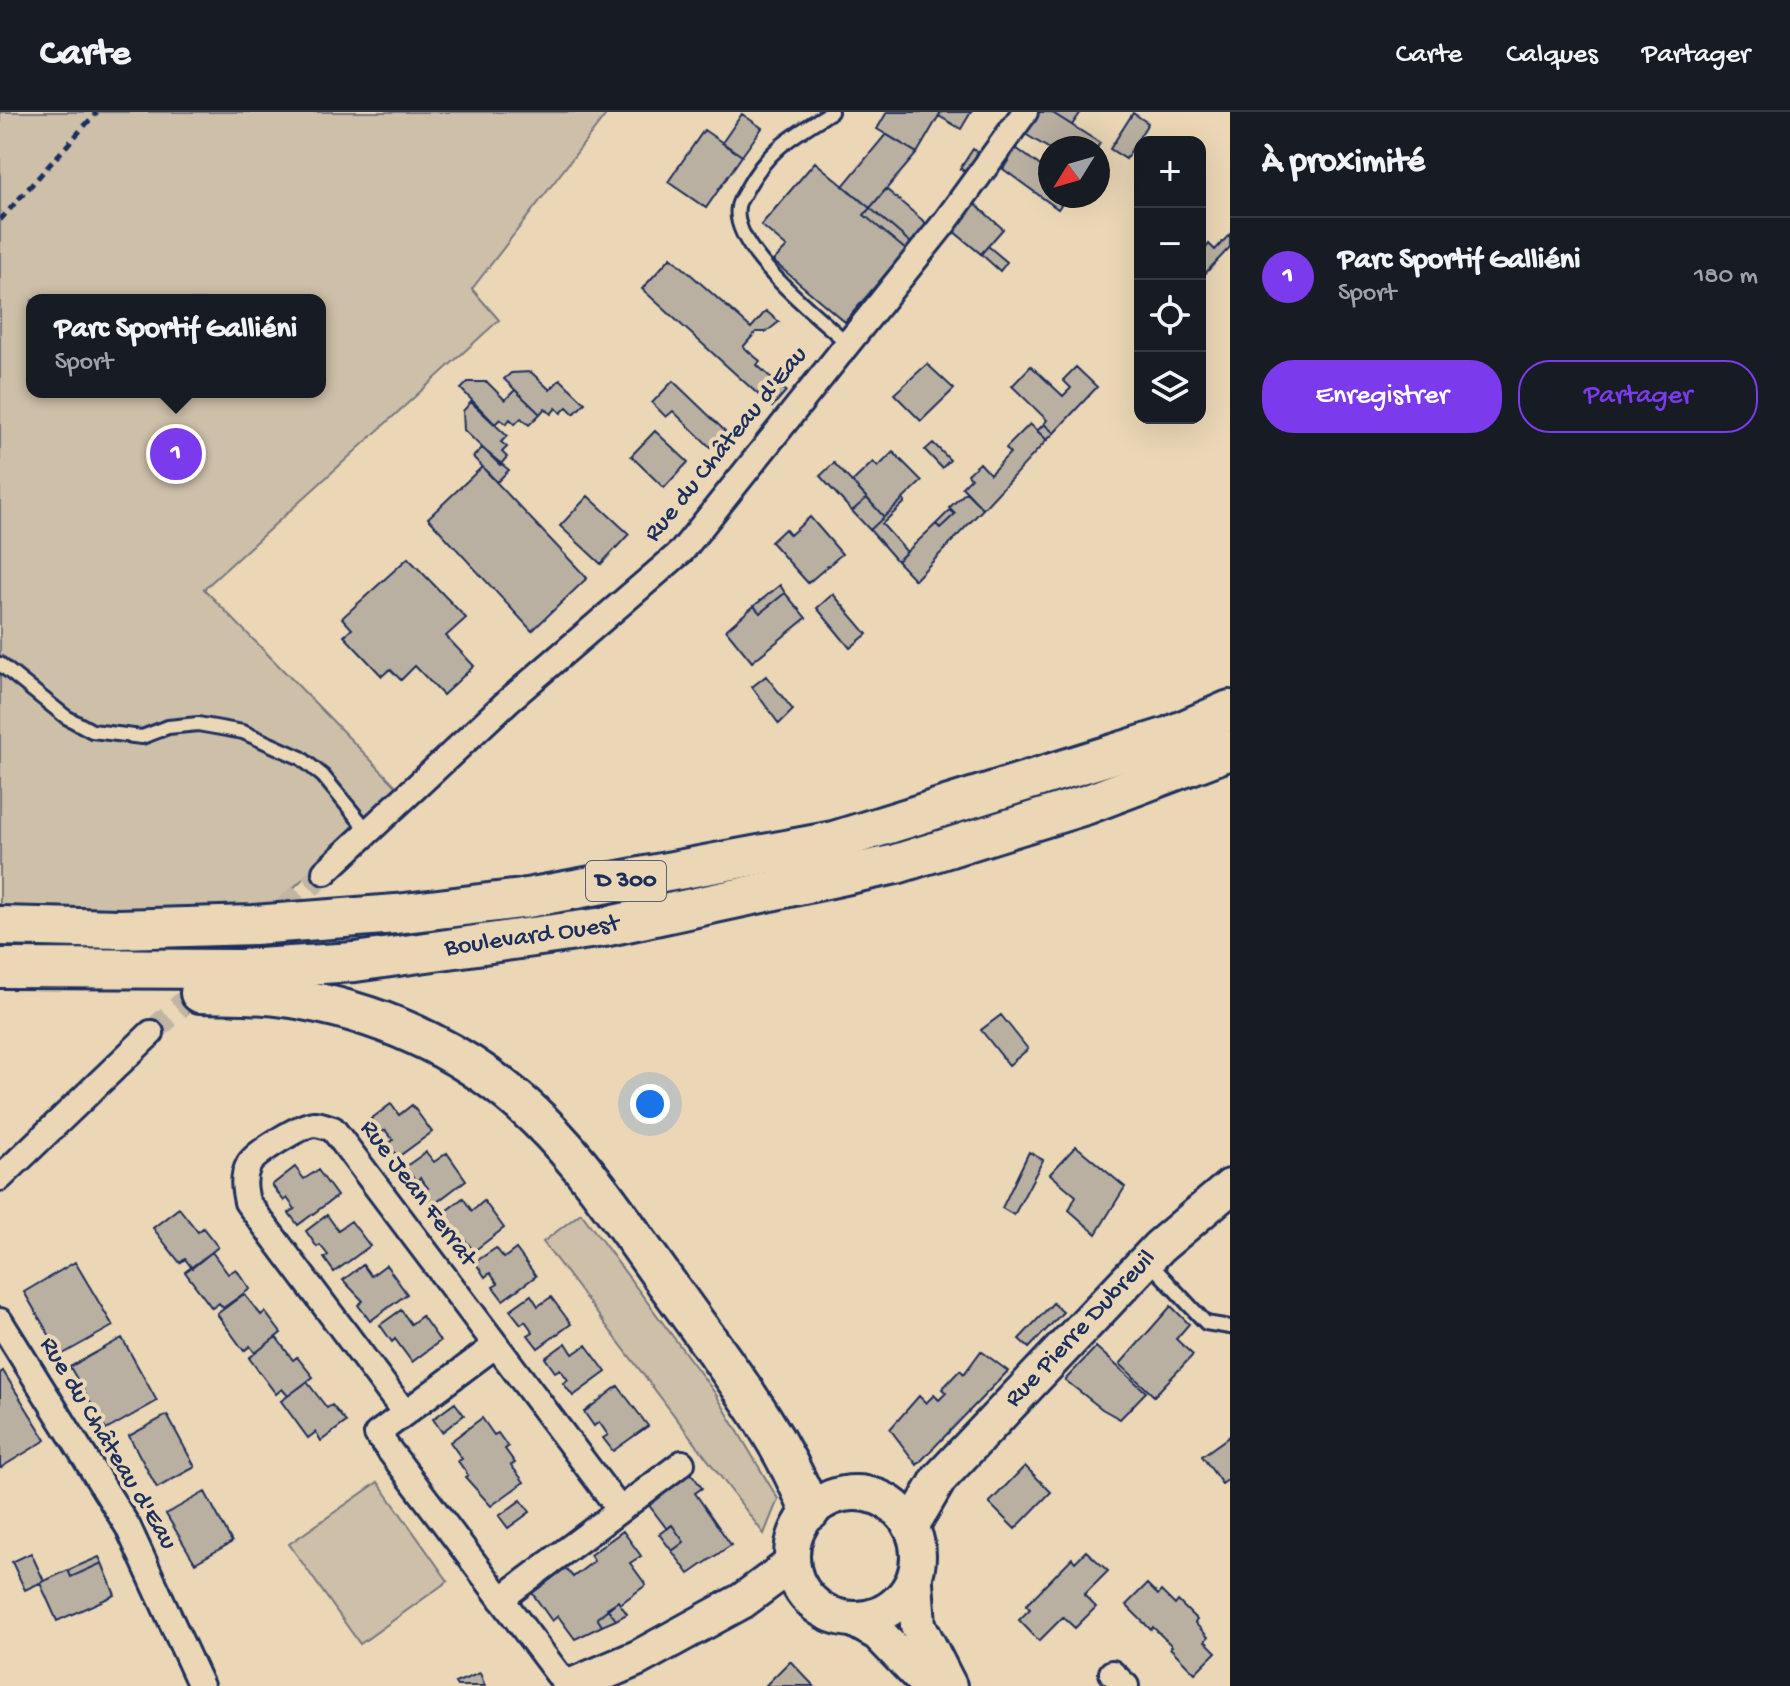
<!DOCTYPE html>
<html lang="fr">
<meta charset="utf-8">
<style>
body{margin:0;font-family:"Gochi Hand",sans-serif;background:#242831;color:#f1f3f6}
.controls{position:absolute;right:24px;top:24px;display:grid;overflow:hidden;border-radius:16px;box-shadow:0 8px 32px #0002}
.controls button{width:72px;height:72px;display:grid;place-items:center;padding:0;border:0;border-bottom:2px solid #363941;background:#171b24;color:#f1f3f6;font:40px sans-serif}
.compass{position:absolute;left:1038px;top:24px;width:72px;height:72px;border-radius:50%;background:#171b24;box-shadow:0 8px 32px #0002;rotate:233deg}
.you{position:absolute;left:650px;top:992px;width:28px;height:28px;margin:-20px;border:6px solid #fff;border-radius:50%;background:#1a73e8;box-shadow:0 0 0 12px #1a73e833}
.badge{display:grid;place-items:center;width:52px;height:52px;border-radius:50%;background:#7c3aed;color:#fff;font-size:26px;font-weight:700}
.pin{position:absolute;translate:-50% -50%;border:4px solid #fff;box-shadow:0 2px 8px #0006}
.popup{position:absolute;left:26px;top:182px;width:300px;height:104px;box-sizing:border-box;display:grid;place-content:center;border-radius:16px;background:#171b24;filter:drop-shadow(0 2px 6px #0005);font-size:26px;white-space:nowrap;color:#9ea1a6}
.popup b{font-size:30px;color:#f1f3f6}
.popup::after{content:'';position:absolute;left:50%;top:100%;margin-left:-16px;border:16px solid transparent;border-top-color:#171b24}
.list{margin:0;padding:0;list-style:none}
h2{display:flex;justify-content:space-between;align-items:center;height:104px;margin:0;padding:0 32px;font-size:34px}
h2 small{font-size:26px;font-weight:400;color:#9ea1a6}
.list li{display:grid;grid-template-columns:52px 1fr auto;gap:24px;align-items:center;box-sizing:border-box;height:120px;padding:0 32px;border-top:2px solid #363941}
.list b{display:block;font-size:30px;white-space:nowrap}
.list p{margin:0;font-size:26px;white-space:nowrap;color:#9ea1a6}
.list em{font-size:26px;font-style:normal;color:#9ea1a6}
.actions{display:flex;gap:16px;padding:24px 32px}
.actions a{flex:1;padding:18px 0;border:2px solid #7c3aed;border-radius:32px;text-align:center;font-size:28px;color:#7c3aed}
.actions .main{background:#7c3aed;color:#fff}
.icon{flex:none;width:44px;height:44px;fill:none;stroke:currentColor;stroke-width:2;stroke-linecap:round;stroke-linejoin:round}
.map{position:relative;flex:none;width:1230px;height:1574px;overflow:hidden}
header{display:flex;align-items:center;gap:48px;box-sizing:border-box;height:112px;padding:0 40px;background:#171b24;border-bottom:2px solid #363941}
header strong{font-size:38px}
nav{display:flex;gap:44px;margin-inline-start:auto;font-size:28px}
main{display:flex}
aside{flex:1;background:#171b24}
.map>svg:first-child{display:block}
.green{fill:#cdbfa8;stroke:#747783;stroke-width:2;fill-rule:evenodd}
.building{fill:#bab0a1;stroke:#1b2f5e;stroke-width:2}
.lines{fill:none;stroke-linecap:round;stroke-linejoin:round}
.street-tunnel{stroke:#c1b5a4;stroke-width:24;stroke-dasharray:24 12;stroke-linecap:butt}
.lane-casing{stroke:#1b2f5e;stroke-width:18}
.street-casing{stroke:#1b2f5e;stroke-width:30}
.secondary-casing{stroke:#1b2f5e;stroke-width:40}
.primary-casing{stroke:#1b2f5e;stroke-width:44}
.path{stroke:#1b2f5e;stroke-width:5;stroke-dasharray:8 6;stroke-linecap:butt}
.lane{stroke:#ebd7b5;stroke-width:12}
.street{stroke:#ebd7b5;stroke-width:24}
.secondary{stroke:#ebd7b5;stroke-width:34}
.primary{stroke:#ebd7b5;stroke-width:38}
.labels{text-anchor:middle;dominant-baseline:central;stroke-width:8;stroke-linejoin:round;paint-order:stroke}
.shield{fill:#ebd7b5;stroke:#596178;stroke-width:2}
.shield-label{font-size:24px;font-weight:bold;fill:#1b2f5e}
.street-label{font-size:26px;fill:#1b2f5e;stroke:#ebd7b5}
</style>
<header>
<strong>Carte</strong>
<nav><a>Carte</a><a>Calques</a><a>Partager</a></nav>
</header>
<main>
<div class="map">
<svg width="1230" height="1574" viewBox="0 0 1230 1574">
<rect width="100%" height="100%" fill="#ebd7b5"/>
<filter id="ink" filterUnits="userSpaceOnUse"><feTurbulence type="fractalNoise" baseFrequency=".0125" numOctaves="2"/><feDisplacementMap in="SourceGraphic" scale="16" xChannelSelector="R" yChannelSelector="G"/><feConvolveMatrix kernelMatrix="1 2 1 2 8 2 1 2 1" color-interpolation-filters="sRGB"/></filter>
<g filter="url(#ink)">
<path class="green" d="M 0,0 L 608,0 L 472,177 L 499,208 L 204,477 L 399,677 L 274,794 L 105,799 L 0,798 ZM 32,188 L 320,188 L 320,280 L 32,280 Z
M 581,1101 L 715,1281 L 778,1387 L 764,1422 L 543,1130 Z
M 378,1370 L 448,1469 L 360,1532 L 289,1432 Z"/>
<path class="building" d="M 887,0 L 941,0 L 917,41 L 877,17 Z
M 941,0 L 971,0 L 961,17 L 939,4 Z
M 1039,0 L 1051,0 L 1100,31 L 1097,36 L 1050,37 L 1025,22 Z
M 1051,0 L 1081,0 L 1072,13 Z
M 1133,1 L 1148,11 L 1126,47 L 1110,37 Z
M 742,2 L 762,16 L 742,44 L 722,31 Z
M 704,18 L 742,44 L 706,96 L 668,70 Z
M 886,22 L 917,41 L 870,96 L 843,74 Z
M 1016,36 L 1050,61 L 1050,84 L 1067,84 L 1058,97 L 1003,57 Z
M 973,37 L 981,43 L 970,61 L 960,57 Z
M 815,50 L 870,96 L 864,103 L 906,138 L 845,210 L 773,149 L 787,135 L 761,113 Z
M 886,77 L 927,112 L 911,131 L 870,96 Z
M 974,91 L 1003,117 L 981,142 L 952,118 Z
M 870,96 L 911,131 L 906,138 L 864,103 Z
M 1230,122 L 1230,135 L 1200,167 L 1200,143 L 1209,132 L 1215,138 Z
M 988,134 L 1007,150 L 1000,159 L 981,142 Z
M 671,145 L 751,216 L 766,199 L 779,210 L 766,220 L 756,220 L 743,235 L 760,249 L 757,253 L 786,279 L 772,295 L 642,177 Z
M 927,252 L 954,277 L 921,309 L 894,282 Z
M 1031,254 L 1063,284 L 1071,276 L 1063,268 L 1076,255 L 1097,275 L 1054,321 L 1044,312 L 1047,308 L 1012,274 Z
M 531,260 L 550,278 L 560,267 L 585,291 L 574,302 L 567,295 L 561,301 L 556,296 L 551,302 L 545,296 L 540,302 L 504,267 L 511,261 Z
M 673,269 L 725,319 L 710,335 L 673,299 L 666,305 L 652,291 Z
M 468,270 L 487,270 L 505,288 L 515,278 L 540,302 L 529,313 L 521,306 L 515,312 L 510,307 L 506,312 L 500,307 L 495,312 L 461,277 Z
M 471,290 L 507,324 L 501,330 L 507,335 L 502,340 L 507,345 L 500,353 L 464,318 L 463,299 Z
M 1030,312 L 1047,328 L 983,397 L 962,375 L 971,366 L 968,362 L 980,351 L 990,362 L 1010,341 L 1006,336 Z
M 1044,312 L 1054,321 L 1047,328 L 1037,319 Z
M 655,319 L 688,350 L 664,376 L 631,344 Z
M 933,331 L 950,348 L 942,356 L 925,338 Z
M 482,336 L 509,358 L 497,370 L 473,345 Z
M 893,340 L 922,369 L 884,405 L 852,370 L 873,350 L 878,355 Z
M 834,351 L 867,386 L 852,399 L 820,364 Z
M 482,355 L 587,466 L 532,519 L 428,406 Z
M 966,380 L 983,397 L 915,468 L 897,449 L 936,412 L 940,416 L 955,402 L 949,396 Z
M 588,384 L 629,422 L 601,452 L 560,414 Z
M 867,386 L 884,405 L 870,418 L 852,399 Z
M 903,387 L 905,390 L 882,412 L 907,440 L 897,449 L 870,418 Z
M 950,398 L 955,402 L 940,416 L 936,412 Z
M 810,405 L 842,442 L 808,471 L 771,430 L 785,417 L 790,423 Z
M 408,446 L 466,506 L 446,524 L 474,554 L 443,583 L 415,554 L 401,568 L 390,557 L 382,564 L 344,524 L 352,517 L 342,506 Z
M 780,473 L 785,481 L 760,501 L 754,494 Z
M 785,481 L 806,506 L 752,550 L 726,518 L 754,494 L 760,501 Z
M 833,482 L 867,522 L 850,536 L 817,496 Z
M 766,564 L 793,598 L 779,612 L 752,575 Z
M 1001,903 L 1028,937 L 1009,953 L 981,918 Z
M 391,992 L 399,1003 L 412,993 L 432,1020 L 398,1045 L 389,1032 L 393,1028 L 385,1018 L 381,1021 L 371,1007 Z
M 1076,1034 L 1125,1075 L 1096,1122 L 1069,1098 L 1076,1084 L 1050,1062 Z
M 426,1040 L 434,1050 L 447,1041 L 466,1068 L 433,1093 L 423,1079 L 428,1076 L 420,1066 L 416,1069 L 405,1055 Z
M 1029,1040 L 1043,1048 L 1014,1103 L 1002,1096 Z
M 295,1055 L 304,1067 L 318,1058 L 337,1084 L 298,1113 L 289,1101 L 295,1097 L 287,1086 L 284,1089 L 272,1073 Z
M 463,1086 L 472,1099 L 484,1089 L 504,1116 L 474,1139 L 442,1102 Z
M 179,1096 L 198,1120 L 203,1116 L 218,1135 L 192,1156 L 185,1147 L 180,1151 L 153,1116 Z
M 327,1103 L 338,1118 L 351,1109 L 370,1134 L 334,1160 L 324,1146 L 328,1143 L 320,1133 L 317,1135 L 306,1119 Z
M 496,1136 L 504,1146 L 516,1137 L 536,1164 L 503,1188 L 493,1175 L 498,1172 L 490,1161 L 485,1165 L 475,1150 Z
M 212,1140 L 228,1162 L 236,1157 L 250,1177 L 223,1196 L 219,1191 L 212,1196 L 185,1160 Z
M 75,1150 L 113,1214 L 61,1243 L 24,1180 Z
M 363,1153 L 371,1164 L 386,1153 L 407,1182 L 370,1209 L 358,1193 L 363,1189 L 343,1168 Z
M 244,1182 L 261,1203 L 265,1200 L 281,1221 L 255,1241 L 250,1234 L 244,1239 L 217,1202 Z
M 531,1183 L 538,1194 L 551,1185 L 571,1212 L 538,1236 L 528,1223 L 533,1220 L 525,1209 L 521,1212 L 510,1198 Z
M 1053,1191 L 1063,1200 L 1029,1236 L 1019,1227 Z
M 1171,1194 L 1189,1212 L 1176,1227 L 1193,1243 L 1154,1284 L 1120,1252 Z
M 401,1198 L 411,1212 L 422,1204 L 440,1229 L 412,1250 L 395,1227 L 392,1230 L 380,1213 Z
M 276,1225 L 293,1248 L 297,1245 L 313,1265 L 288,1284 L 282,1277 L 276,1282 L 249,1246 Z
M 122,1226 L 157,1289 L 106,1318 L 70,1255 Z
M 566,1231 L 573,1242 L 586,1233 L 606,1260 L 573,1284 L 563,1271 L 568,1268 L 560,1257 L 555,1260 L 545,1246 Z
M 1096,1235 L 1146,1280 L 1120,1307 L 1102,1297 L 1065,1268 Z
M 981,1239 L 1008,1259 L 917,1353 L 890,1317 L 919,1284 L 926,1291 L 934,1283 L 939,1288 L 946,1281 L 942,1277 L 960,1258 L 964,1262 Z
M 3,1259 L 46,1328 L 0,1356 L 0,1261 Z
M 307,1270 L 327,1296 L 332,1293 L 346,1310 L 321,1329 L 316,1320 L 308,1326 L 281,1289 Z
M 618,1274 L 648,1314 L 613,1339 L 603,1326 L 608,1323 L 599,1310 L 594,1314 L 584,1300 Z
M 455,1291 L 464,1303 L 442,1320 L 433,1307 Z
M 167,1303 L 195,1355 L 157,1376 L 129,1324 Z
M 482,1306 L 494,1323 L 498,1321 L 508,1335 L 505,1337 L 515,1351 L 511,1353 L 524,1370 L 491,1394 L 465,1365 L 468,1363 L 458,1349 L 462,1347 L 450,1330 Z
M 1230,1324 L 1230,1366 L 1222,1372 L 1202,1344 Z
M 1025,1354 L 1051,1380 L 1015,1417 L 989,1391 Z
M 691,1361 L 702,1376 L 695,1381 L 731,1433 L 689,1462 L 672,1439 L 684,1430 L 672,1413 L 667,1417 L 648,1392 Z
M 205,1380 L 232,1430 L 195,1451 L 166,1402 Z
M 521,1388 L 530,1400 L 508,1416 L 499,1404 Z
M 672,1413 L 684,1430 L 672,1439 L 659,1422 Z
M 623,1419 L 641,1444 L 630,1451 L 646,1473 L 620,1492 L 618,1489 L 597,1506 L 602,1514 L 575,1527 L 558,1504 L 552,1509 L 530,1478 L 563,1453 L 573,1465 L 594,1449 L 590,1443 Z
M 1086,1439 L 1108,1459 L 1084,1483 L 1096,1495 L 1075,1516 L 1063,1505 L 1039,1529 L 1019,1508 L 1030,1497 L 1026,1493 L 1072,1446 L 1075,1450 Z
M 31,1441 L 44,1469 L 25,1478 L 12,1450 Z
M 99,1445 L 102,1451 L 71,1465 L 68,1458 Z
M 102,1451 L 115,1483 L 57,1509 L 40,1471 L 68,1458 L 71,1465 Z
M 1147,1472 L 1158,1483 L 1161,1479 L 1175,1493 L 1178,1489 L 1197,1508 L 1195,1511 L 1208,1525 L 1205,1529 L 1216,1540 L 1195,1561 L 1170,1536 L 1172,1534 L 1153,1515 L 1151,1518 L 1126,1493 Z
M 618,1489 L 627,1502 L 616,1508 L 607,1496 Z
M 608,1497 L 616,1508 L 602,1514 L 597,1506 Z
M 790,1549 L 814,1574 L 765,1574 Z
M 480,1561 L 485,1574 L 457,1574 L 455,1571 Z"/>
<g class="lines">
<path class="street-tunnel" d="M 151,921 L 325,760"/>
<g class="lane-casing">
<path id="lane" d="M 831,0 C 793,24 769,36 746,78 C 744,83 738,90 738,95 C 730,137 819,205 847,231
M 0,552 L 66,605 L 92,619 L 142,625 L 168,615 L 198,612 L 243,620 L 301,646 L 323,664 L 368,719
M 1148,1149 L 1206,1211 L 1230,1215"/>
</g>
<g class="street-casing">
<path id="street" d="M 325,760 L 508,589 L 682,439 L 945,110 L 1025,0
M 0,1066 L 151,921
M 0,1209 L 128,1415 L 201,1574
M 405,1301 L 247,1090 C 244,1076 242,1065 249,1052 C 255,1041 301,1013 314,1012 C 320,1012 327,1015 333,1017 L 496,1233
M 620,1398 L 682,1351
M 501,1487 L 620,1398 L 496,1233 L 377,1322 L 567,1574
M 1112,1561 L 1126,1574"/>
</g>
<g class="secondary-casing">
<g id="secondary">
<circle cx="855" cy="1444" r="63"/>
<path id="s1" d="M 911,1415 L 939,1367 L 1159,1135 L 1230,1075"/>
<path d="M 915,1470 L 918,1513 L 949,1574"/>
<path d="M 855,1508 L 878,1521 L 929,1574"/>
<path d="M 572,1574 L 638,1546 L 742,1489 L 792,1452"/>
</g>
</g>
<g class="primary-casing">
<g id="primary">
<path d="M 0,814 L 119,817 L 254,813 L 396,802 L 522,787 L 834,729 L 1168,625 L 1230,598"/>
<path id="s2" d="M 0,856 L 240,857 L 355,850 L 604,815 L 896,752 L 1088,692 L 1230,638"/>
<path d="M 200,881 C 234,882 270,881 303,888 C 391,904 474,944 538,1007 C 591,1059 632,1124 676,1184 C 727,1256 777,1316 810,1399"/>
</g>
</g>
<path class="path" d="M 0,108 L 97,0"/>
<use href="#lane" class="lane"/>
<use href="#street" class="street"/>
<use href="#secondary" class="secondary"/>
<use href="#primary" class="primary"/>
</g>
</g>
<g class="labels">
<rect class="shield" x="586" y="749" width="80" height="40" rx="6"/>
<g class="shield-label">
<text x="626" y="769">D 300</text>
</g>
<g class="street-label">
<text transform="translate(727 333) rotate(-51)">Rue du Château d'Eau</text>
<text stroke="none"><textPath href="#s2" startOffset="534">Boulevard Ouest</textPath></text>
<text transform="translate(417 1082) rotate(53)">Rue Jean Ferrat</text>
<text stroke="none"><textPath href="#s1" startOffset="262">Rue Pierre Dubreuil</textPath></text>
<text transform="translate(107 1332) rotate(59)">Rue du Château d'Eau</text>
</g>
</g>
</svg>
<div class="controls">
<button>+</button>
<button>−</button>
<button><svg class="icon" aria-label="locate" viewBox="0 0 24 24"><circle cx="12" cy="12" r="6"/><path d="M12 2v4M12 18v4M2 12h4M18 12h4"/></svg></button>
<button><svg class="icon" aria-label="layers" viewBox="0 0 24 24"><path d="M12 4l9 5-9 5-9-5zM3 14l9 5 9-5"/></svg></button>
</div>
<svg class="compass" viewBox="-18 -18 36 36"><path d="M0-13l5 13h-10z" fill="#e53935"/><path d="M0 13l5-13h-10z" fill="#9ea1a6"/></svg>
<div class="you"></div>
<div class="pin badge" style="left:176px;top:342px">1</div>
<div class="popup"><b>Parc Sportif Galliéni</b>Sport</div>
</div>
<aside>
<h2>À proximité<small></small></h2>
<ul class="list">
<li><span class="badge">1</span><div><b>Parc Sportif Galliéni</b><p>Sport</p></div><em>180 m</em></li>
</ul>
<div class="actions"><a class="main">Enregistrer</a><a>Partager</a></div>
</aside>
</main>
